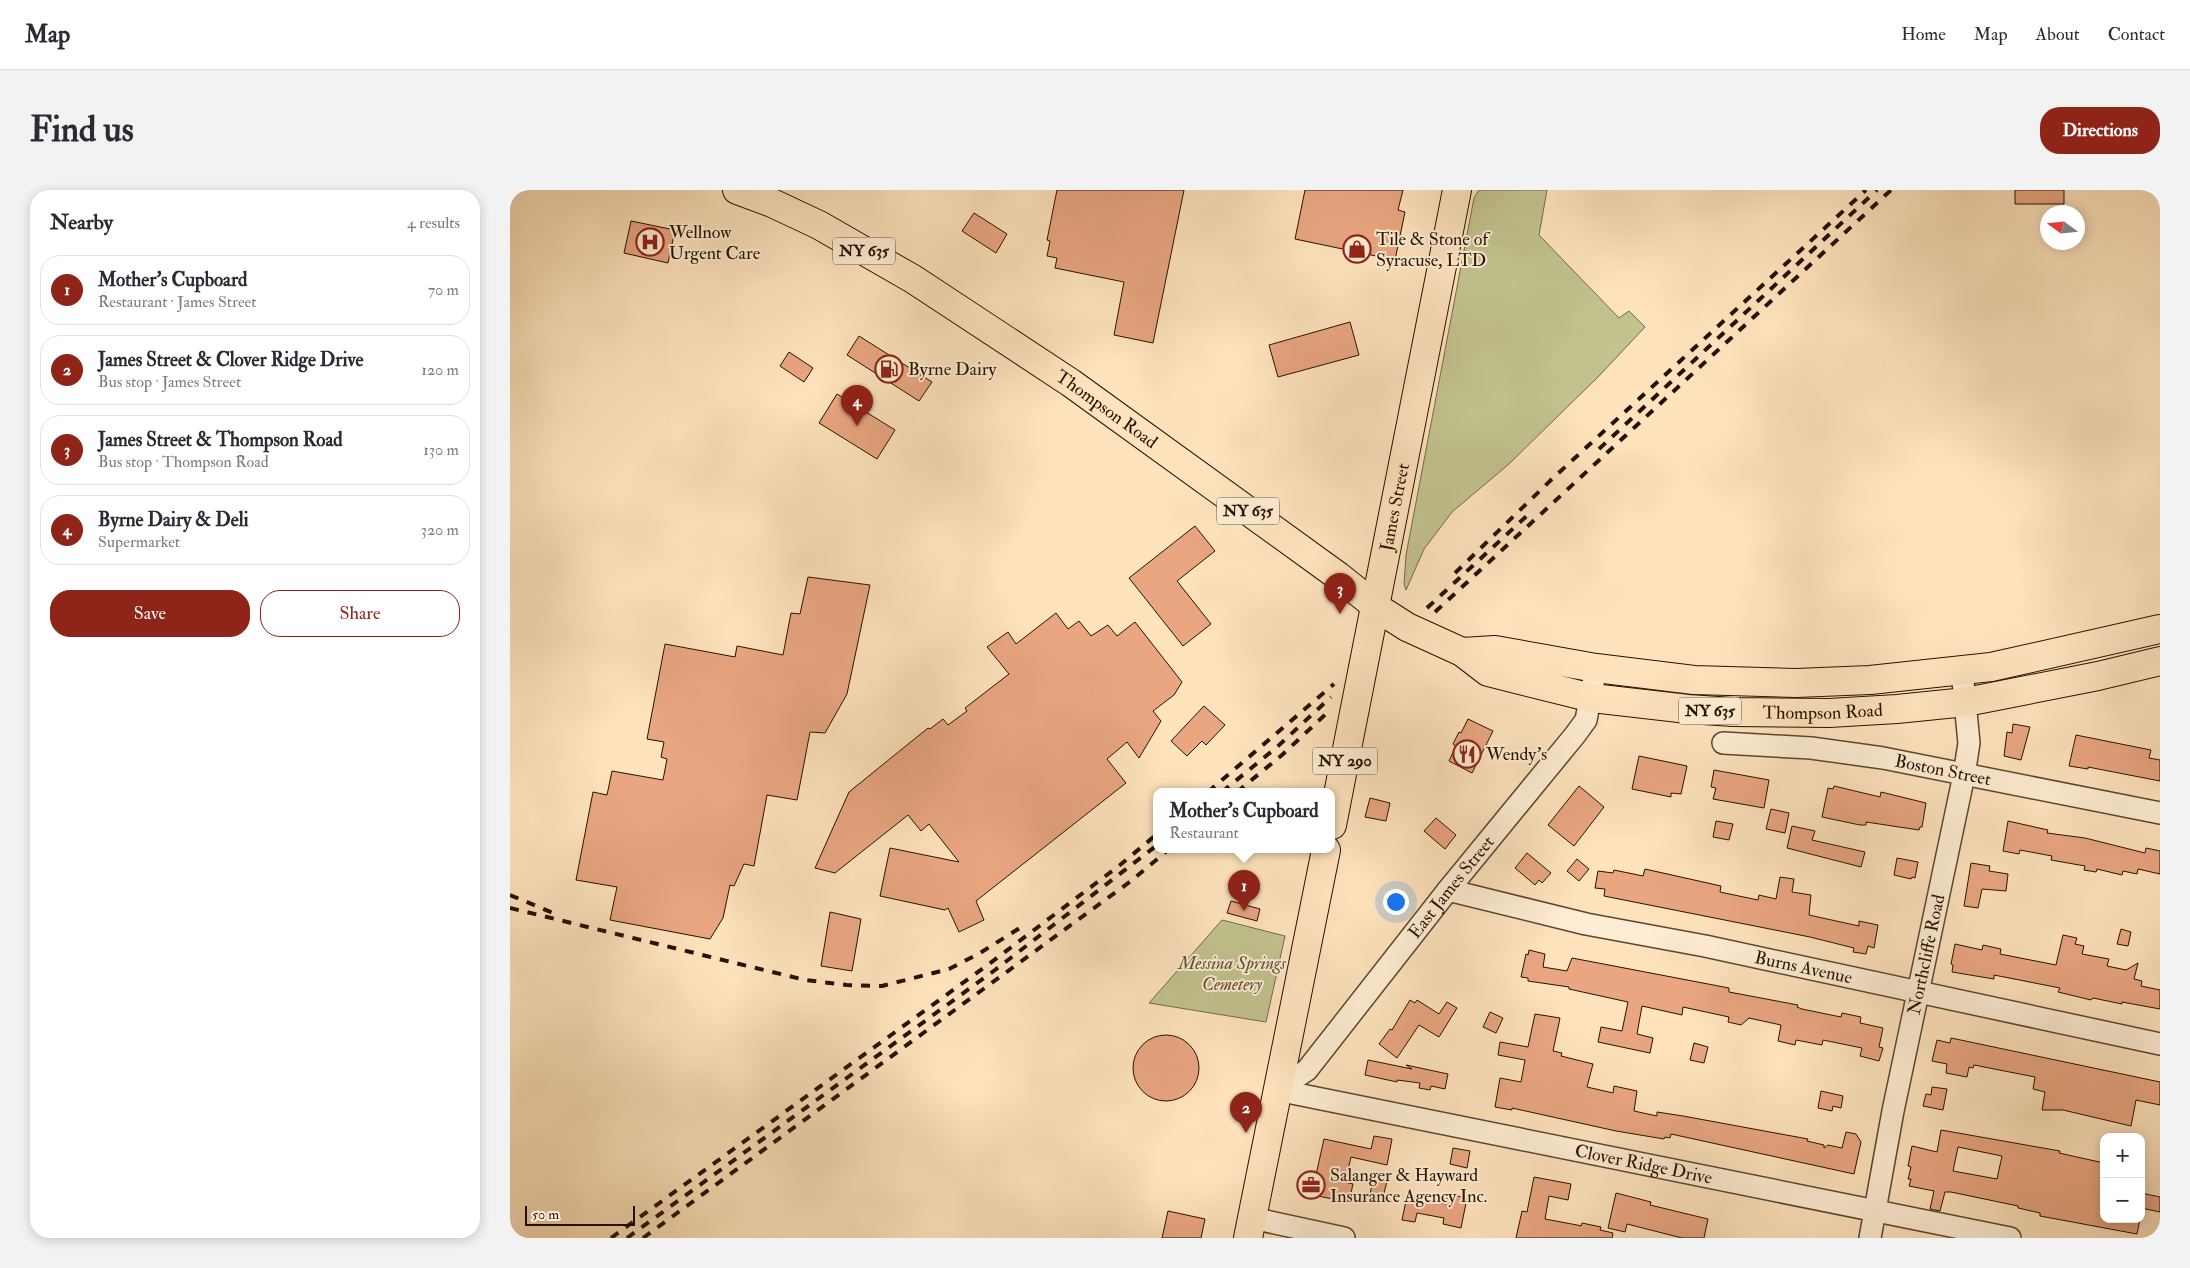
<!DOCTYPE html>
<meta charset="utf-8">
<style>
body{margin:0;font-family:"IM FELL Double Pica",serif;background:#f2f2f3;color:#2b2b33}
.controls{position:absolute;right:15px;bottom:15px;display:grid;overflow:hidden;border-radius:10px;box-shadow:0 2px 12px #0003}
.controls button{width:45px;height:45px;display:grid;place-items:center;padding:0;border:0;border-bottom:1px solid #e1e1e2;background:#fff;color:#2b2b33;font:25px sans-serif}
.compass{position:absolute;left:1530px;top:15px;width:45px;height:45px;border-radius:50%;background:#fff;box-shadow:0 2px 12px #0003;rotate:285deg}
.scale{position:absolute;left:15px;bottom:12px;width:110px;box-sizing:border-box;padding-left:5px;border:2px solid #261101;border-top:0;font-size:14px;line-height:18px;white-space:nowrap;color:#261101;-webkit-text-stroke:4px #feedd4;paint-order:stroke}
.you{position:absolute;left:885px;top:711px;width:18px;height:18px;margin:-12px;border:4px solid #fff;border-radius:50%;background:#1a73e8;box-shadow:0 0 0 8px #1a73e833}
.badge{display:grid;place-items:center;width:32px;height:32px;border-radius:50%;background:#8f2418;color:#fff;font-size:16px;font-weight:700}
.pin{position:absolute;translate:-50% -41px;filter:drop-shadow(0 1px 2px #0008)}
.pin::after{content:'';position:absolute;top:26px;width:18px;height:15px;background:inherit;clip-path:polygon(0 0,100% 0,50% 100%)}
.popup{position:absolute;left:643px;top:598px;width:182px;height:65px;box-sizing:border-box;display:grid;place-content:center;border-radius:10px;background:#fff;filter:drop-shadow(0 1px 4px #0005);font-size:16px;white-space:nowrap;color:#7c7c81}
.popup b{font-size:19px;color:#2b2b33}
.popup::after{content:'';position:absolute;left:50%;top:100%;margin-left:-10px;border:10px solid transparent;border-top-color:#fff}
.list{margin:0;padding:0;list-style:none}
h2{display:flex;justify-content:space-between;align-items:center;height:65px;margin:0;padding:0 20px;font-size:21px}
h2 small{font-size:16px;font-weight:400;color:#7c7c81}
.list li{display:grid;grid-template-columns:32px 1fr auto;gap:15px;align-items:center;box-sizing:border-box;height:70px;margin:0 10px 10px;padding:0 10px;border:1px solid #e1e1e2;border-radius:20px}
.list b{display:block;font-size:19px;white-space:nowrap}
.list p{margin:0;font-size:16px;white-space:nowrap;color:#7c7c81}
.list em{font-size:16px;font-style:normal;color:#7c7c81}
.actions{display:flex;gap:10px;padding:15px 20px}
.actions a{flex:1;padding:11px 0;border:1px solid #8f2418;border-radius:20px;text-align:center;font-size:18px;color:#8f2418}
.actions .main{background:#8f2418;color:#fff}
.map{position:relative;flex:none;width:1650px;height:1048px;overflow:hidden;border-radius:20px}
header{display:flex;align-items:center;gap:30px;box-sizing:border-box;height:70px;padding:0 25px;background:#fff;border-bottom:1px solid #e1e1e2}
header strong{font-size:24px}
nav{display:flex;gap:28px;margin-inline-start:auto;font-size:18px}
.intro{display:flex;align-items:center;justify-content:space-between;box-sizing:border-box;height:120px;padding:0 30px}
h1{margin:0;font-size:35px}
.button{padding:12px 22px;border-radius:20px;background:#8f2418;color:#fff;font-size:18px;font-weight:700}
main{display:flex;gap:30px;padding:0 30px}
aside{flex:1;background:#fff;border-radius:20px;box-shadow:0 2px 12px #0003}
.map>svg:first-child{display:block}
.green{fill:#c2c38f;stroke:#746a48}
.building{fill:#e9a681;stroke:#261101;fill-rule:evenodd}
.lines{fill:none;stroke-linecap:round;stroke-linejoin:round}
.minor-casing{stroke:#5c4630;stroke-width:24}
.major-casing{stroke:#261101;stroke-width:30}
.minor{stroke:#feedd4;stroke-width:21}
.major{stroke:#fee3bd;stroke-width:28}
.rail{stroke:#261101;stroke-width:4;stroke-dasharray:9 9;stroke-linecap:butt}
.labels{text-anchor:middle;dominant-baseline:central;stroke-width:4;stroke-linejoin:round;paint-order:stroke}
.shield{fill:#feedd4;stroke:#675340;stroke-width:1}
.shield-label{font-size:16px;font-weight:bold;fill:#261101}
.poi-label{font-size:18px;fill:#261101;stroke:#feedd4;text-anchor:start}
.street-label{font-size:18px;fill:#261101;stroke:#feedd4}
.park-label{font-size:18px;font-style:italic;fill:#5d4f33;stroke:#feedd4}
</style>
<header>
<strong>Map</strong>
<nav><a>Home</a><a>Map</a><a>About</a><a>Contact</a></nav>
</header>
<div class="intro"><h1>Find us</h1><a class="button">Directions</a></div>
<main>
<aside>
<h2>Nearby<small>4 results</small></h2>
<ul class="list">
<li><span class="badge">1</span><div><b>Mother's Cupboard</b><p>Restaurant · James Street</p></div><em>70 m</em></li>
<li><span class="badge">2</span><div><b>James Street &amp; Clover Ridge Drive</b><p>Bus stop · James Street</p></div><em>120 m</em></li>
<li><span class="badge">3</span><div><b>James Street &amp; Thompson Road</b><p>Bus stop · Thompson Road</p></div><em>130 m</em></li>
<li><span class="badge">4</span><div><b>Byrne Dairy &amp; Deli</b><p>Supermarket</p></div><em>320 m</em></li>
</ul>
<div class="actions"><a class="main">Save</a><a>Share</a></div>
</aside>
<div class="map">
<svg width="1650" height="1048" viewBox="0 0 1650 1048">
<rect width="100%" height="100%" fill="#fee3bd"/>
<filter id="stains"><feTurbulence type="fractalNoise" baseFrequency=".004" numOctaves="4"/><feColorMatrix values="0 0 0 0 .2 0 0 0 0 .09 0 0 0 0 .02 0 0 0 .5 -.17"/></filter>
<radialGradient id="worn" r=".72"><stop offset=".6" stop-color="#630" stop-opacity="0"/><stop offset="1" stop-color="#630" stop-opacity=".3"/></radialGradient>
<path class="green" d="M 969,0 L 1037,0 L 1029,45 L 1109,128 L 1119,121 L 1135,137 L 1089,186 L 999,274 L 942,322 L 914,359 L 896,400 L 894,394 L 896,365 L 964,8 Z
M 712,730 L 775,746 L 756,832 L 639,813 Z"/>
<path class="building" d="M 547,0 L 674,0 L 643,153 L 604,145 L 614,92 L 545,78 L 547,68 L 537,66 L 540,51 L 537,50 Z
M 795,0 L 893,0 L 888,20 L 895,22 L 885,70 L 785,49 Z
M 1505,0 L 1554,0 L 1554,14 L 1505,14 Z
M 464,23 L 497,44 L 486,63 L 452,41 Z
M 121,31 L 165,40 L 158,73 L 114,63 Z
M 840,132 L 849,165 L 768,187 L 759,155 Z
M 349,146 L 422,192 L 409,211 L 337,165 Z
M 279,162 L 303,178 L 294,192 L 270,176 Z
M 327,204 L 385,240 L 367,269 L 309,233 Z
M 685,336 L 705,361 L 667,391 L 701,434 L 673,456 L 619,388 Z
M 298,387 L 360,395 L 337,504 L 315,543 L 300,542 L 287,610 L 257,605 L 244,676 L 234,674 L 224,696 L 220,695 L 213,728 L 200,749 L 100,730 L 107,697 L 66,690 L 83,602 L 97,605 L 102,581 L 153,590 L 157,569 L 151,567 L 154,552 L 137,549 L 155,454 L 225,467 L 227,456 L 273,465 L 281,423 L 290,424 Z
M 546,423 L 558,439 L 569,431 L 581,446 L 598,435 L 607,446 L 625,432 L 672,492 L 664,505 L 643,521 L 651,531 L 629,568 L 617,552 L 597,569 L 616,593 L 466,711 L 474,730 L 449,742 L 438,718 L 435,720 L 370,706 L 380,658 L 449,672 L 419,634 L 411,641 L 398,625 L 325,683 L 305,678 L 339,602 L 418,538 L 420,539 L 433,529 L 438,535 L 457,521 L 455,518 L 499,484 L 477,457 L 498,442 L 506,454 Z
M 694,516 L 715,535 L 696,555 L 692,551 L 677,566 L 661,551 Z
M 958,529 L 983,541 L 962,583 L 939,571 L 946,556 L 943,554 L 949,542 L 951,543 Z
M 1503,534 L 1520,537 L 1511,570 L 1494,566 L 1497,542 L 1502,543 Z
M 1566,545 L 1641,560 L 1639,568 L 1650,570 L 1650,591 L 1578,577 L 1578,579 L 1559,576 Z
M 1129,566 L 1177,576 L 1171,604 L 1161,603 L 1161,607 L 1122,599 Z
M 1204,580 L 1259,590 L 1254,618 L 1203,609 L 1206,598 L 1201,597 Z
M 1069,596 L 1094,617 L 1064,656 L 1038,635 Z
M 1324,596 L 1370,607 L 1371,602 L 1416,613 L 1412,637 L 1410,637 L 1409,640 L 1356,632 L 1356,635 L 1350,635 L 1312,627 L 1318,598 L 1323,599 Z
M 860,608 L 880,613 L 876,631 L 855,627 Z
M 1261,619 L 1279,623 L 1275,643 L 1256,639 Z
M 926,628 L 946,645 L 935,659 L 914,641 Z
M 1206,631 L 1223,634 L 1219,650 L 1203,647 Z
M 1498,631 L 1538,640 L 1537,643 L 1575,648 L 1635,663 L 1636,658 L 1650,661 L 1650,684 L 1628,679 L 1627,684 L 1613,681 L 1612,685 L 1587,679 L 1586,682 L 1574,680 L 1575,676 L 1541,670 L 1542,666 L 1510,660 L 1509,664 L 1493,661 Z
M 1282,636 L 1305,641 L 1302,650 L 1355,662 L 1351,677 L 1277,658 Z
M 1017,663 L 1041,683 L 1032,693 L 1029,690 L 1025,695 L 1005,678 Z
M 1387,668 L 1408,672 L 1405,688 L 1402,687 L 1401,689 L 1384,685 Z
M 1067,669 L 1079,679 L 1069,691 L 1057,681 Z
M 1461,673 L 1480,676 L 1479,681 L 1498,684 L 1496,701 L 1472,699 L 1468,718 L 1454,716 Z
M 1135,679 L 1211,696 L 1210,702 L 1248,710 L 1249,705 L 1266,709 L 1270,687 L 1284,689 L 1282,702 L 1301,705 L 1299,725 L 1349,736 L 1349,731 L 1368,735 L 1364,758 L 1358,756 L 1356,764 L 1343,762 L 1344,758 L 1300,747 L 1094,706 L 1095,699 L 1085,698 L 1088,681 L 1103,683 L 1104,680 L 1133,686 Z
M 721,711 L 750,719 L 747,731 L 717,723 Z
M 320,722 L 351,729 L 342,781 L 311,776 Z
M 1611,739 L 1621,742 L 1618,756 L 1607,754 Z
M 1553,745 L 1567,748 L 1565,754 L 1574,756 L 1572,764 L 1599,769 L 1597,776 L 1616,780 L 1628,773 L 1624,789 L 1632,791 L 1631,796 L 1650,800 L 1650,819 L 1612,812 L 1612,814 L 1583,808 L 1581,810 L 1548,802 L 1550,798 L 1484,785 L 1484,789 L 1442,782 L 1443,775 L 1441,774 L 1445,754 L 1472,760 L 1473,755 L 1491,759 L 1490,764 L 1546,775 Z
M 1019,760 L 1035,764 L 1033,777 L 1057,781 L 1062,768 L 1219,798 L 1219,802 L 1288,815 L 1287,817 L 1292,819 L 1331,827 L 1332,823 L 1351,827 L 1350,833 L 1373,838 L 1369,857 L 1373,858 L 1369,871 L 1350,866 L 1352,858 L 1313,850 L 1312,855 L 1286,850 L 1285,855 L 1268,851 L 1271,835 L 1239,828 L 1231,835 L 1218,832 L 1219,827 L 1173,817 L 1172,825 L 1132,816 L 1127,844 L 1143,848 L 1140,863 L 1088,852 L 1091,837 L 1112,841 L 1118,812 L 1059,799 L 1059,797 L 1018,791 L 1018,788 L 1011,787 L 1016,764 L 1018,765 Z
M 900,810 L 905,813 L 907,810 L 929,824 L 937,812 L 947,818 L 929,847 L 909,835 L 887,868 L 869,854 L 880,839 L 882,840 Z
M 980,822 L 993,828 L 986,843 L 973,837 Z
M 1025,824 L 1050,828 L 1043,861 L 1052,863 L 1051,866 L 1083,874 L 1077,897 L 1103,903 L 1104,896 L 1127,901 L 1124,921 L 1147,926 L 1147,922 L 1173,926 L 1298,949 L 1297,951 L 1314,955 L 1314,958 L 1318,955 L 1332,958 L 1336,942 L 1346,944 L 1351,952 L 1344,984 L 1161,944 L 1160,948 L 1155,947 L 1154,949 L 1106,941 L 1002,918 L 1002,920 L 985,917 L 990,888 L 1011,892 L 1015,870 L 988,865 L 990,852 L 1018,857 Z
M623 878a33 33 0 1 1 66 0a33 33 0 1 1-66 0Z
M 1441,848 L 1650,892 L 1650,915 L 1626,910 L 1621,936 L 1553,920 L 1532,920 L 1535,902 L 1523,899 L 1525,887 L 1464,875 L 1463,878 L 1459,877 L 1457,887 L 1436,883 L 1437,874 L 1422,871 L 1427,850 L 1440,853 Z
M 1184,853 L 1198,857 L 1194,873 L 1180,870 Z
M 858,870 L 902,879 L 896,875 L 938,884 L 935,899 L 921,896 L 920,900 L 909,898 L 910,893 L 887,890 L 887,892 L 855,885 Z
M 1422,897 L 1437,899 L 1433,920 L 1413,916 L 1416,904 L 1421,905 Z
M 1311,901 L 1333,906 L 1331,918 L 1323,916 L 1322,921 L 1308,918 Z
M 1431,940 L 1550,961 L 1549,963 L 1594,973 L 1594,1029 L 1630,1029 L 1627,1044 L 1530,1026 L 1530,1023 L 1508,1018 L 1508,1016 L 1441,1002 L 1435,1002 L 1430,1021 L 1420,1019 L 1424,1001 L 1399,996 L 1401,989 L 1398,989 L 1401,977 L 1398,976 L 1402,956 L 1427,962 ZM 1448,957 L 1492,966 L 1487,989 L 1443,981 Z
M 864,946 L 882,949 L 877,975 L 841,967 L 835,992 L 843,994 L 839,1012 L 797,1004 L 802,984 L 806,985 L 814,949 L 861,959 Z
M 943,958 L 960,961 L 957,978 L 940,974 Z
M 1024,987 L 1061,994 L 1058,1010 L 1039,1006 L 1035,1029 L 1067,1035 L 1071,1036 L 1072,1033 L 1091,1037 L 1090,1040 L 1103,1043 L 1102,1048 L 1006,1048 L 1012,1021 L 1017,1022 Z
M 863,989 L 877,991 L 873,1007 L 860,1004 Z
M 1106,1003 L 1141,1012 L 1140,1015 L 1198,1029 L 1194,1048 L 1172,1048 L 1117,1034 L 1115,1042 L 1098,1038 Z
M 1631,1003 L 1650,1007 L 1650,1022 L 1631,1018 Z
M 938,1004 L 957,1008 L 951,1038 L 933,1034 L 934,1028 L 907,1023 L 905,1032 L 892,1030 L 897,1006 L 936,1014 Z
M 658,1021 L 695,1029 L 691,1048 L 652,1048 Z"/>
<g class="lines">
<g class="minor-casing">
<g id="minor">
<path id="s1" d="M 1213,553 L 1301,558 L 1373,568 L 1650,623"/>
<path id="s2" d="M 938,700 L 1076,734 L 1195,756 L 1650,854"/>
<path id="s3" d="M 767,900 L 1500,1048"/>
<path id="s4" d="M 767,900 L 797,880 L 938,700 L 1065,545 L 1076,530 L 1086,478"/>
<path d="M 742,1028 L 834,1048"/>
<path id="s5" d="M 1360,1048 L 1383,921 L 1454,585 L 1459,553 L 1452,481"/>
</g>
</g>
<g class="major-casing">
<g id="major">
<path id="s6" d="M 227,0 L 262,13 L 309,35 L 403,89 L 561,193 L 828,386 L 872,421 L 897,437 L 952,462 L 978,482 L 1082,508 L 1178,519 L 1223,522 L 1319,523 L 1387,519 L 1456,512 L 1588,486 L 1650,471"/>
<path d="M 952,462 L 985,460 L 1086,478 L 1184,490 L 1286,493 L 1360,490 L 1481,477 L 1650,439"/>
<path id="s7" d="M 822,635 L 947,0"/>
<path d="M 738,1048 L 816,660"/>
</g>
</g>
<use href="#minor" class="minor"/>
<use href="#major" class="major"/>
<path class="rail" d="M 1089,259 L 1367,0
M 945,383 L 1042,289 L 1356,0
M 917,418 L 1021,322
M 925,422 L 1381,0
M 698,602 L 824,494
M 712,602 L 767,557 L 821,507
M 727,602 L 772,565 L 818,522
M 0,705 L 43,723
M 0,718 L 295,790 L 337,795 L 372,796 L 439,779 L 470,763 L 513,736
M 101,1048 L 479,774 L 610,675 L 646,645
M 117,1048 L 485,780 L 646,656
M 133,1048 L 621,691 L 658,660"/>
</g>
<defs>
<g id="hospital-ring" transform="scale(1.4375)"><circle r="9.5" fill="#feedd4" stroke="#8f2418" stroke-width="1.5"/><path d="M-5-5h3v3.5h4V-5h3V5h-3V1.5h-4V5h-3Z" fill="#8f2418"/></g>
<g id="shop-ring" transform="scale(1.4375)"><circle r="9.5" fill="#feedd4" stroke="#8f2418" stroke-width="1.5"/><path d="M-5-2.5h2.3a2.7 3.5 0 0 1 5.4 0H5L5.5 6h-11ZM-1.5-2.5h3a1.5 2.3 0 0 0-3 0Z" fill="#8f2418"/></g>
<g id="fuel-ring" transform="scale(1.4375)"><circle r="9.5" fill="#feedd4" stroke="#8f2418" stroke-width="1.5"/><path d="M-5.5-6h7V0h2V4h1.3V-2.5L3-4.5l.8-.8L6-3V5H2.5V1h-1V6h-7ZM-4.2-4.7v3.2H.2V-4.7Z" fill="#8f2418"/></g>
<g id="restaurant-ring" transform="scale(1.4375)"><circle r="9.5" fill="#feedd4" stroke="#8f2418" stroke-width="1.5"/><path d="M-5-6h1v4h1v-4h1v4h1v-4h1v5L-1.5 .5V6h-2V.5L-5-1ZM5-6V6H3V1.5H1.5Q1.5-4 5-6Z" fill="#8f2418"/></g>
<g id="office-ring" transform="scale(1.4375)"><circle r="9.5" fill="#feedd4" stroke="#8f2418" stroke-width="1.5"/><path d="M-6-3h4V-5.5h4V-3h4V5H-6ZM-1-4.5V-3h2v-1.5ZM-6 0V1H6V0Z" fill="#8f2418"/></g>
</defs>
<g fill-rule="evenodd">
<use href="#hospital-ring" x="140" y="52"/>
<use href="#shop-ring" x="847" y="59"/>
<use href="#fuel-ring" x="379" y="179"/>
<use href="#restaurant-ring" x="957" y="564"/>
<use href="#office-ring" x="801" y="995"/>
</g>
<g class="labels">
<g class="shield">
<rect x="323" y="47.5" width="62" height="27" rx="4"/>
<rect x="707" y="307.5" width="62" height="27" rx="4"/>
<rect x="1169" y="507.5" width="62" height="27" rx="4"/>
<rect x="802.5" y="557.5" width="65" height="27" rx="4"/>
</g>
<g class="shield-label">
<text x="354" y="61">NY 635</text>
<text x="738" y="321">NY 635</text>
<text x="1200" y="521">NY 635</text>
<text x="835" y="571">NY 290</text>
</g>
<g class="poi-label">
<text x="159" y="42">Wellnow<tspan x="159" dy="21">Urgent Care</tspan></text>
<text x="866" y="49">Tile &amp; Stone of<tspan x="866" dy="21">Syracuse, LTD</tspan></text>
<text x="398" y="179">Byrne Dairy</text>
<text x="976" y="564">Wendy's</text>
<text x="820" y="985">Salanger &amp; Hayward<tspan x="820" dy="21">Insurance Agency Inc.</tspan></text>
</g>
<g class="street-label">
<text stroke="none"><textPath href="#s6" startOffset="431">Thompson Road</textPath></text>
<text stroke="none"><textPath href="#s7" startOffset="324">James Street</textPath></text>
<text stroke="none"><textPath href="#s6" startOffset="1234">Thompson Road</textPath></text>
<text stroke="none"><textPath href="#s1" startOffset="222">Boston Street</textPath></text>
<text stroke="none"><textPath href="#s4" startOffset="269">East James Street</textPath></text>
<text stroke="none"><textPath href="#s5" startOffset="289">Northcliffe Road</textPath></text>
<text stroke="none"><textPath href="#s2" startOffset="364">Burns Avenue</textPath></text>
<text stroke="none"><textPath href="#s3" startOffset="374">Clover Ridge Drive</textPath></text>
</g>
<g class="park-label">
<text x="722" y="773">Messina Springs<tspan x="722" dy="21">Cemetery</tspan></text>
</g>
</g>
<rect width="100%" height="100%" filter="url(#stains)"/>
<rect width="100%" height="100%" fill="url(#worn)"/>
</svg>
<div class="controls">
<button>+</button>
<button>−</button>
</div>
<svg class="compass" viewBox="-18 -18 36 36"><path d="M0-13l5 13h-10z" fill="#e53935"/><path d="M0 13l5-13h-10z" fill="#7c7c81"/></svg>
<div class="scale">50 m</div>
<div class="you"></div>
<div class="pin badge" style="left:734px;top:721px">1</div>
<div class="popup"><b>Mother's Cupboard</b>Restaurant</div>
<div class="pin badge" style="left:736px;top:943px">2</div>
<div class="pin badge" style="left:830px;top:424px">3</div>
<div class="pin badge" style="left:347px;top:236px">4</div>
</div>
</main>
